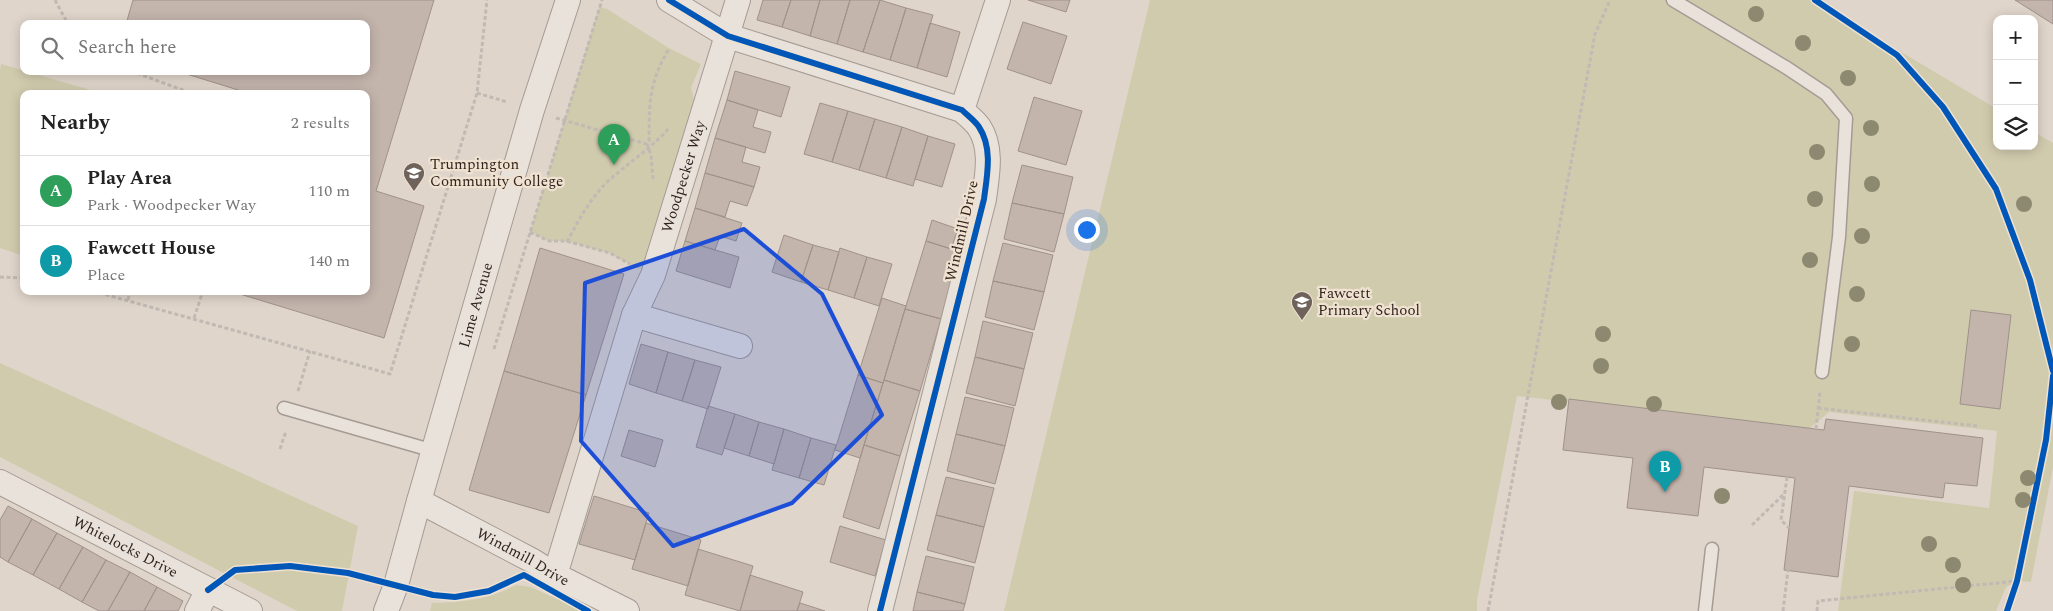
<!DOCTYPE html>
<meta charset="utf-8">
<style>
body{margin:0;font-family:Spectral,serif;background:#f6f6f6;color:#222}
.controls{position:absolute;right:15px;top:15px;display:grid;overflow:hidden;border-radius:10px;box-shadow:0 2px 12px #0003}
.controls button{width:45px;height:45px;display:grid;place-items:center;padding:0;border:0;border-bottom:1px solid #e0e0e0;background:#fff;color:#222;font:25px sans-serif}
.you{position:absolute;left:1086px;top:229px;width:18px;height:18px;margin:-12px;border:4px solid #fff;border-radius:50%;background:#1a73e8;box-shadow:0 0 0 8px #1a73e833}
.badge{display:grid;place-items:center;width:32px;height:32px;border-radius:50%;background:#d93025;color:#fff;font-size:16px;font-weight:700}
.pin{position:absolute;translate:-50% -41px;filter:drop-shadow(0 1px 2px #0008)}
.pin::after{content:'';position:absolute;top:26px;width:18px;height:15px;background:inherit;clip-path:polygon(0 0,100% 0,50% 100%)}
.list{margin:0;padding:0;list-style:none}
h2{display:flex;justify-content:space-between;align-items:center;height:65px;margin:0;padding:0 20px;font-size:21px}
h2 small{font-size:16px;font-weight:400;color:#767676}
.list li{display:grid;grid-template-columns:32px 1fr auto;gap:15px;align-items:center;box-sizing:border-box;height:70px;padding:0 20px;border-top:1px solid #e0e0e0}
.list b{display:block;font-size:19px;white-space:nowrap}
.list p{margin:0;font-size:16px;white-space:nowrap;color:#767676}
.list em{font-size:16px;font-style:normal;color:#767676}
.icon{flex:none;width:28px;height:28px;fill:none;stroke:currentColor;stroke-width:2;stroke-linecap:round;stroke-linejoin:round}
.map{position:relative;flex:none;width:2053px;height:611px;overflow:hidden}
.search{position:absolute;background:#fff;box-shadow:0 2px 12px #0003;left:20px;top:20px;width:350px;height:55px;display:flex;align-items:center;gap:12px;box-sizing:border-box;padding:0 18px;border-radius:10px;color:#767676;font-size:19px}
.panel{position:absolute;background:#fff;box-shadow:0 2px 12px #0003;left:20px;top:90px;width:350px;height:205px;border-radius:10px}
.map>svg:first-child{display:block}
.green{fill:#d1cbae}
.building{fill:#c3b4ac;stroke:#9f928a}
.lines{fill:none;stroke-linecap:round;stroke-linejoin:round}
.service-casing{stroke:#a59b94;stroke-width:15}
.minor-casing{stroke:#a59b94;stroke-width:26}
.path{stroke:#c1b9b3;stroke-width:3;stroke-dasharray:4 2.5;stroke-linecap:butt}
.service{stroke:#e8e2db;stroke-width:12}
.minor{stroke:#e8e2db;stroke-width:24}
.cycleway-casing{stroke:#f0e2d1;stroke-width:9}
.cycleway{stroke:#0057b8;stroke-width:6}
.tree{fill:#8c8970}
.marked{fill:#1d4ed8;fill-opacity:0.2;stroke:#1d4ed8;stroke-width:4;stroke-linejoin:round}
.labels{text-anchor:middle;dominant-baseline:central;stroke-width:4.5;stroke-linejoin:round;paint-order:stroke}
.poi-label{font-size:15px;fill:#31241e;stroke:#f0e2d1;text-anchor:start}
.street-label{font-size:15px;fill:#31241e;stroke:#f0e2d1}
</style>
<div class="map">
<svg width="2053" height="611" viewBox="0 0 2053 611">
<rect width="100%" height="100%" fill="#e0d5ca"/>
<path class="green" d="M 1150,0 L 1814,0 L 1997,109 L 1997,146 L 2034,146 L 2034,132 L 2053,143 L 2053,467 L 2031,582 L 2017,581 L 2006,587 L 1996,611 L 1838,611 L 1854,491 L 1989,508 L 1997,431 L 1829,412 L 1809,429 L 1517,396 L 1477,600 L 1477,611 L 1004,611 Z
M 599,7 L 607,9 L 669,48 L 701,64 L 691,88 L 696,106 L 645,266 L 638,269 L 610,253 L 566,241 L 549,241 L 530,232 Z
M 1,64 L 104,94 L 24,94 L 24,256 L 0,248 L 0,70 Z
M 0,363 L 358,526 L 342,611 L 297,611 L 0,457 Z
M 516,585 L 530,587 L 585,611 L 430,611 L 432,603 C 464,602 487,600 516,585 Z"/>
<path class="building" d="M 133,0 L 434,0 L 376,191 L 424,206 L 384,338 L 230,291 L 366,291 L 366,94 L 251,94 L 177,71 L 366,71 L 366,24 L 126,24 Z
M 763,0 L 791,0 L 782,27 L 757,20 Z
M 791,0 L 820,0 L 810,36 L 782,27 Z
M 820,0 L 850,0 L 837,44 L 810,36 Z
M 850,0 L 880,0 L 863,52 L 837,44 Z
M 880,0 L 906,8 L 890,60 L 863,52 Z
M 1028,0 L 1070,0 L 1066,12 Z
M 2015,0 L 2053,0 L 2053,24 Z
M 906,8 L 933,15 L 917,68 L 890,60 Z
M 1023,22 L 1067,36 L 1051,84 L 1007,69 Z
M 930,23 L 960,32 L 947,77 L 917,68 Z
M 735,71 L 790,87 L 781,117 L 727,100 Z
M 1034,97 L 1082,111 L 1066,165 L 1018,151 Z
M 727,100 L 758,110 L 753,127 L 771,132 L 765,153 L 715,138 Z
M 820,103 L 848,111 L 832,162 L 804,154 Z
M 848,111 L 875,119 L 859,170 L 832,162 Z
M 875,119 L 902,127 L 886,178 L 859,170 Z
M 902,127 L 928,136 L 913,186 L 886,178 Z
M 928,136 L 955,144 L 942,187 L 915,179 Z
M 715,138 L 746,147 L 742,162 L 760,167 L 754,187 L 705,173 Z
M 1022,165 L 1073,177 L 1064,214 L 1012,203 Z
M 705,173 L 754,187 L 747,206 L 730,201 L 725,217 L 695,208 Z
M 1012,203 L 1064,214 L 1054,252 L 1004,239 Z
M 695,208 L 742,223 L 736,241 L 720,236 L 715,250 L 685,241 Z
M 932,220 L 958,229 L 951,249 L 926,241 Z
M 784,235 L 813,245 L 801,282 L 772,272 Z
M 685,241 L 739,257 L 730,288 L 676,271 Z
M 926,241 L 961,252 L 941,319 L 905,309 Z
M 1003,243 L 1053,255 L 1044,292 L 993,281 Z
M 813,245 L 839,252 L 828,290 L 801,282 Z
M 540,248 L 624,274 L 586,395 L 504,371 Z
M 840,248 L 867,257 L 854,298 L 828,290 Z
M 867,257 L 892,264 L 879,306 L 854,298 Z
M 993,281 L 1044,292 L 1034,330 L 985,317 Z
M 882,298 L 906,306 L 883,383 L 858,375 Z
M 905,309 L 941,319 L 920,391 L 884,380 Z
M 1971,310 L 2011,315 L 2000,409 L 1960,404 Z
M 983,321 L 1033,333 L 1024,369 L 975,357 Z
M 641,344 L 668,352 L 656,393 L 629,384 Z
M 668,352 L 695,360 L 682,401 L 656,393 Z
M 975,357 L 1024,369 L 1015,406 L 966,393 Z
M 695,360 L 721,367 L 708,409 L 682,401 Z
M 504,371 L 586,395 L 549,513 L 469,490 Z
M 858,375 L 883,383 L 860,458 L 835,450 Z
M 884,380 L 920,391 L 900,456 L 864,445 Z
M 965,397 L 1014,408 L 1005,446 L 956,434 Z
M 1569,399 L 1824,430 L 1826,419 L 1983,438 L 1977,486 L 1945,483 L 1943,498 L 1849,486 L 1838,577 L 1784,570 L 1795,478 L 1704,467 L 1698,516 L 1627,508 L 1633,458 L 1563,450 Z
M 708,406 L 735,414 L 722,455 L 696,447 Z
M 735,414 L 759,422 L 749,456 L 724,448 Z
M 759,422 L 784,429 L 774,464 L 749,456 Z
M 784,429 L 811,438 L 799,478 L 772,470 Z
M 629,430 L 663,440 L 655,467 L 621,456 Z
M 956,434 L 1005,446 L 995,484 L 947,471 Z
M 811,438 L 836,445 L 824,485 L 799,478 Z
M 864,445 L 900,456 L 879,529 L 843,517 Z
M 946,477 L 994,488 L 984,527 L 936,515 Z
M 594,496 L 649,513 L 635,560 L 579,544 Z
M 8,506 L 32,519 L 8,562 L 0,557 L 0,520 Z
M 936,515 L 984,527 L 975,563 L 927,550 Z
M 32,519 L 57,533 L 33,575 L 8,562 Z
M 646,523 L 701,540 L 688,586 L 632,569 Z
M 840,526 L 886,540 L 875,576 L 830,562 Z
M 57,533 L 83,547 L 59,589 L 33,575 Z
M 83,547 L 106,560 L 82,602 L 59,589 Z
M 698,549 L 753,566 L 740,611 L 685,595 Z
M 926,556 L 974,567 L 965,604 L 917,592 Z
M 106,560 L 130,572 L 108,611 L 99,611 L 82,602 Z
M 130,572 L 157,587 L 144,611 L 108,611 Z
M 750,575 L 803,592 L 797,611 L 740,611 Z
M 157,587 L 183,601 L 178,611 L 144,611 Z
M 917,592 L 965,604 L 963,611 L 913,611 Z
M 800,603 L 825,611 L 797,611 Z"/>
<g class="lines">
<g class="service-casing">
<path id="service" d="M 1673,0 L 1787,68 L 1826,94 L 1846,118 L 1839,237 L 1822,372
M 284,408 L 434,451
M 1705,611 L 1712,549"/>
</g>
<g class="minor-casing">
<g id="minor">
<path d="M 669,0 L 728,36 L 962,110 C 968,116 975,121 979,127 C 993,148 987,176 984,199 L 880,611"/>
<path d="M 962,110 L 998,0"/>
<path d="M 634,315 L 740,346"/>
<path id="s1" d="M 0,482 L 250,611"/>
<path id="s2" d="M 419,501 L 533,561 L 555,575 L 627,611"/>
<path id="s3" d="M 555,575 L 634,315 L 653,275 L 738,0"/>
<path d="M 197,611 L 208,590"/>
<path id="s4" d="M 386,611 L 396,585 L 419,501 L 532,110 L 568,0"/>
</g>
</g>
<path class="path" d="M 55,0 L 68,24
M 1815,0 L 1897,55 L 1943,107 L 1996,189 L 2030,280 L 2053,371
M 131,71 L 188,92 L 188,94
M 477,93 L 507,102
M 556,118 L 647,144
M 653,179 L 651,155 L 647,144 L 649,141 C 649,103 649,82 669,49
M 530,232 L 549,241 L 566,241 L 610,253 L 630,264
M 567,242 C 578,221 589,201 605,184 C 626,164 650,150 669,128
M 0,277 L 24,278
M 93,291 L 390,374 L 477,93 L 487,0
M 128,300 L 130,291
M 194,318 L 203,291
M 494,349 L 602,0
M 298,391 L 310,351
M 1818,408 L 1977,426
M 1816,429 L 1820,392
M 280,449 L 286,431
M 1787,477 L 1781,520 L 1789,528
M 1752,525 L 1784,494
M 232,572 L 235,570 L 290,566 L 348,573 L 371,579
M 1488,611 L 1595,34 L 1610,0
M 1783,611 L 1788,570
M 1817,611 L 1818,601 L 2017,581
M 2007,611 L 2017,581 L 2046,440 L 2053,376"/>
<use href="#service" class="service"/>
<use href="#minor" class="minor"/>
<g class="cycleway-casing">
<path id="cycleway" d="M 669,0 L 728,36 L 962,110 C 968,116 975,121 979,127 C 993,148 987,176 984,199 L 880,611
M 1815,0 L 1897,55 L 1943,107 L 1996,189 L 2030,280 L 2053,371
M 208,590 L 235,570 L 290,566 L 348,573 L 433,595 L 455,597 L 489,591 L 524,575 L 588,611
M 2007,611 L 2017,581 L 2046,440 L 2053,376"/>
</g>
<use href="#cycleway" class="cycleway"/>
</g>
<g class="tree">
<circle cx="1756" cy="14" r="8"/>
<circle cx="1803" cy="43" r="8"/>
<circle cx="1848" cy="78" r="8"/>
<circle cx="1871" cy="128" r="8"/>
<circle cx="1817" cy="152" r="8"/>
<circle cx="1872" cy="184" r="8"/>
<circle cx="1815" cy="199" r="8"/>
<circle cx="2024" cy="204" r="8"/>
<circle cx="1862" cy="236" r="8"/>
<circle cx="1810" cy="260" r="8"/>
<circle cx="1857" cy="294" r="8"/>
<circle cx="1603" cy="334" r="8"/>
<circle cx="1852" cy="344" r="8"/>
<circle cx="1601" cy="366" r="8"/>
<circle cx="1559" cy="402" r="8"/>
<circle cx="1654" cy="404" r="8"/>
<circle cx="2028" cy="478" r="8"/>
<circle cx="1722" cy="496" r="8"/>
<circle cx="2023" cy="500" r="8"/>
<circle cx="1929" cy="544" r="8"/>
<circle cx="1953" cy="565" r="8"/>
<circle cx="1963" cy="585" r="8"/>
</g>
<path class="marked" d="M 744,229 L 822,294 L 882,415 L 792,503 L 673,546 L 581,441 L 585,283 Z"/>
<defs>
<g id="school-pin" transform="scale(1.125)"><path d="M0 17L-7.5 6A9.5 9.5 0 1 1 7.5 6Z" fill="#6e625a" stroke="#f0e2d1"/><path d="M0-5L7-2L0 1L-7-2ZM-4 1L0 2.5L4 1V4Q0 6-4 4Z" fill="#fff"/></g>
</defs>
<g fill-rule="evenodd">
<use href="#school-pin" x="414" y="173"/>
<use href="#school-pin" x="1302" y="302"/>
</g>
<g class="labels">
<g class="poi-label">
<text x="430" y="164">Trumpington<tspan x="430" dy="17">Community College</tspan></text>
<text x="1318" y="293">Fawcett<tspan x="1318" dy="17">Primary School</tspan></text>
</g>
<g class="street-label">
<text stroke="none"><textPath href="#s3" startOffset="419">Woodpecker Way</textPath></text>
<text transform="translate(962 231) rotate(-77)">Windmill Drive</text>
<text stroke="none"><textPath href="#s4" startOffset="319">Lime Avenue</textPath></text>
<text stroke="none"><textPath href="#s1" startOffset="141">Whitelocks Drive</textPath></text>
<text stroke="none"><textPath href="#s2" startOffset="118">Windmill Drive</textPath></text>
</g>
</g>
</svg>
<div class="controls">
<button>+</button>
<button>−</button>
<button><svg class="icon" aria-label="layers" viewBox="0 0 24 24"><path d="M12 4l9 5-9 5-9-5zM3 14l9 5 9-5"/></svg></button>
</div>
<div class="you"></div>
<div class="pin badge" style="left:614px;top:165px;background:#2e9e5b">A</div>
<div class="pin badge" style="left:1665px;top:492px;background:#0f9aa8">B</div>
<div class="search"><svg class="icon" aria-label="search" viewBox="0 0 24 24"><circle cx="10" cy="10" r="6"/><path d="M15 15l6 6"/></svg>Search here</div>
<section class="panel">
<h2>Nearby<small>2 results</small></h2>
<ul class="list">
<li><span class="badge" style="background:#2e9e5b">A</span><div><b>Play Area</b><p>Park · Woodpecker Way</p></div><em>110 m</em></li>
<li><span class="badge" style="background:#0f9aa8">B</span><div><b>Fawcett House</b><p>Place</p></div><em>140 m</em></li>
</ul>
</section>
</div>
